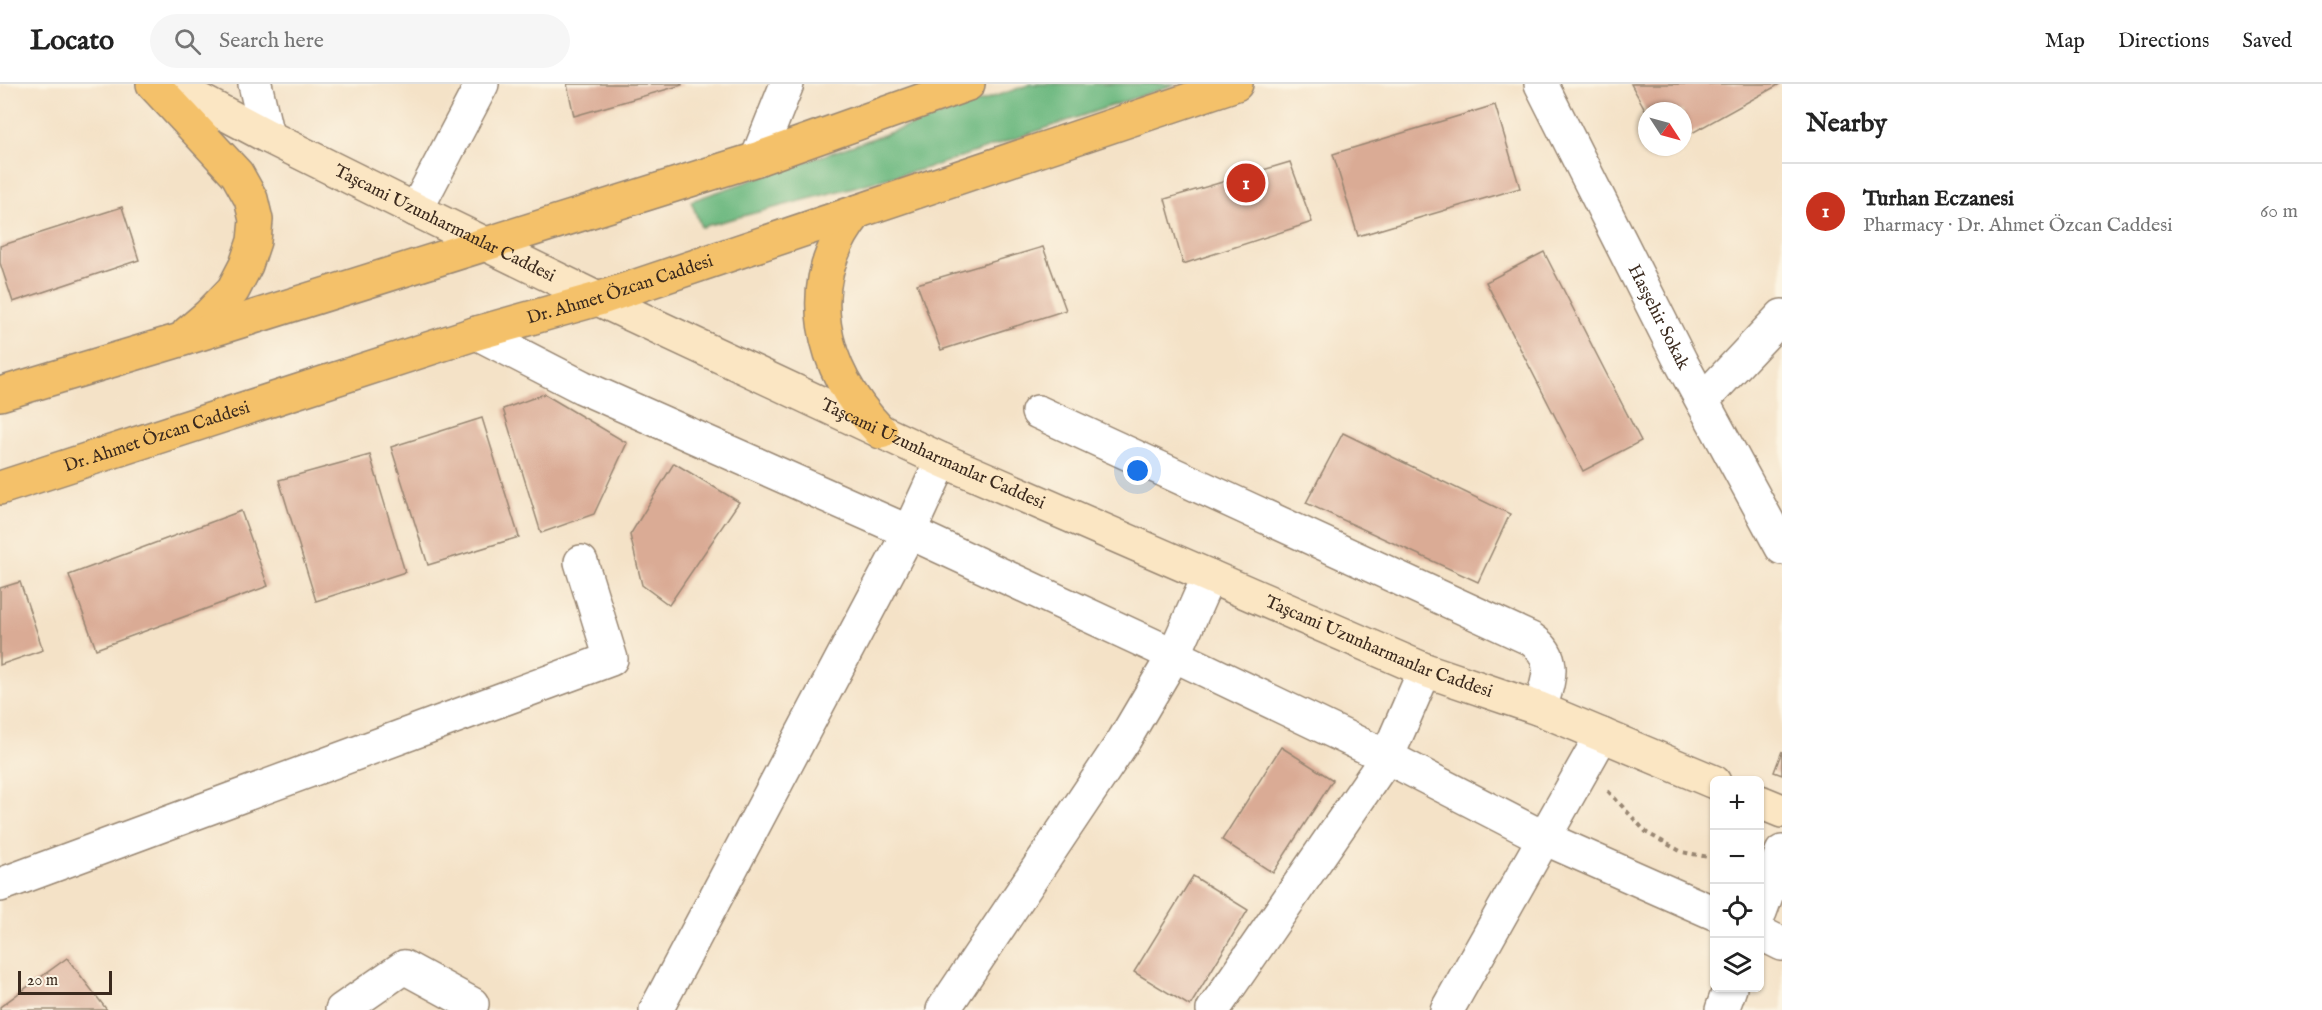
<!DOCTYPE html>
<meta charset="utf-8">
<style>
body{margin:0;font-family:"IM FELL English",serif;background:#f6f6f6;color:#222}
.controls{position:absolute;right:18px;bottom:18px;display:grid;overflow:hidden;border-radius:9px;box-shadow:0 2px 4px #0004}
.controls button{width:54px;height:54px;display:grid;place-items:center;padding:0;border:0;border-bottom:2px solid #e0e0e0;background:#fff;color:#222;font:30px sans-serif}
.compass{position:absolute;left:1638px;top:18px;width:54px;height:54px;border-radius:50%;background:#fff;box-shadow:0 2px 4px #0004;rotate:126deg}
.scale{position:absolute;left:18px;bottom:15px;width:94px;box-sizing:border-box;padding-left:6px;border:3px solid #3b2a1e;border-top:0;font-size:16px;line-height:21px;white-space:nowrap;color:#3b2a1e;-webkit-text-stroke:4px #fcf5e5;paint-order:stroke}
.you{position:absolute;left:1138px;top:387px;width:21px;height:21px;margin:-15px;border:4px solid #fff;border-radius:50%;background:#1a73e8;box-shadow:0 0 0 9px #1a73e833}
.badge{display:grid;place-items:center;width:39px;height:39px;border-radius:50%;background:#c8321e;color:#fff;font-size:20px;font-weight:700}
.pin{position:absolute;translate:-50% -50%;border:3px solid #fff;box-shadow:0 2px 6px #0006}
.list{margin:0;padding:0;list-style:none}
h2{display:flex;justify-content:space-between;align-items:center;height:78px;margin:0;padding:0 24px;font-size:26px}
h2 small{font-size:20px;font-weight:400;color:#767676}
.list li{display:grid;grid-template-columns:39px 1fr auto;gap:18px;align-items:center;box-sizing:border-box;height:96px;padding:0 24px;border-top:2px solid #e0e0e0}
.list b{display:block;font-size:22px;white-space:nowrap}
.list p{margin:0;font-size:20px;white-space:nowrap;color:#767676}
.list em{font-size:20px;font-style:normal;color:#767676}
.icon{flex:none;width:33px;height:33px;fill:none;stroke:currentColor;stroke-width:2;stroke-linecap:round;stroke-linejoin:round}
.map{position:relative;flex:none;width:1782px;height:926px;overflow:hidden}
header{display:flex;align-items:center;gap:36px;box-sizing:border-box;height:84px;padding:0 30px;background:#fff;border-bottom:2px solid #e0e0e0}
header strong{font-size:28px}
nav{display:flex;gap:33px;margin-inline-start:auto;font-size:21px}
.search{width:420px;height:54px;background:#f6f6f6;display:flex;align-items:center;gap:15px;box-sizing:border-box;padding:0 21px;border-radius:33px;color:#767676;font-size:22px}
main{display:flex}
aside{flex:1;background:#fff}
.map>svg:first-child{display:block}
.forest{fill:#6eb981;stroke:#547250;stroke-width:1.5}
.building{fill:#daab95}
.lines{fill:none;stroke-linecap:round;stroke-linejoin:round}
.street-casing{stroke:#988672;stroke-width:36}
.secondary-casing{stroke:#988672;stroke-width:36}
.primary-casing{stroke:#988672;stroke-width:36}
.path{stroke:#988672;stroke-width:4;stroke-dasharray:4.5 4.5;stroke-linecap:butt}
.street{stroke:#fff;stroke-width:33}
.secondary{stroke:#fbe6c3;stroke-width:33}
.primary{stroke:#f4c16a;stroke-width:33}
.labels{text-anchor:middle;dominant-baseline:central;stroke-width:4.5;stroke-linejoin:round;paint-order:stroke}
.street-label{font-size:18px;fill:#3b2a1e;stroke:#fcf5e5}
</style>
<header>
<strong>Locato</strong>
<div class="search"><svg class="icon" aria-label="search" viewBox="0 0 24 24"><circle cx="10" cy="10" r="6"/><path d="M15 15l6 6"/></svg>Search here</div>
<nav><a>Map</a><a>Directions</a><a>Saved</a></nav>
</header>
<main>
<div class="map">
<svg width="1782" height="926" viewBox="0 0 1782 926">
<rect width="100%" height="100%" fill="#fcf5e5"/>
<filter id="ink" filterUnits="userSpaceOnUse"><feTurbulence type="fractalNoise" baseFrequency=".0167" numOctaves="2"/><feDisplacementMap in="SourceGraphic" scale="12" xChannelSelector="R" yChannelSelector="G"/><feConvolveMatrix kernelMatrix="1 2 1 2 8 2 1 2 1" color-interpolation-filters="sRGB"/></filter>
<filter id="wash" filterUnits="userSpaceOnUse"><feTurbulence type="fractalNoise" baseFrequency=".008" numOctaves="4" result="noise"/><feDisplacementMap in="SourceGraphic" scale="24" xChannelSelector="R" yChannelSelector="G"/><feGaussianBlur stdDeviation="1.35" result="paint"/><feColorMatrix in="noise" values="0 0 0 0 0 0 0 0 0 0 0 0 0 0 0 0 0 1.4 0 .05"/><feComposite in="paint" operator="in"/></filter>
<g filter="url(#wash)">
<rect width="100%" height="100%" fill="#f4e2c7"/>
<path class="forest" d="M 1031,0 L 1176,0 L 934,82 L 701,143 L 691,117 Z"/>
<g id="blocks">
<path class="building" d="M 567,0 L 682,0 L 682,1 L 574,32 Z
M 1631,0 L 1780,0 L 1683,54 L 1683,27 L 1646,27 Z
M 1495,21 L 1520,104 L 1358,152 L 1333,70 Z
M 1290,78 L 1312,138 L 1183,180 L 1165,115 Z
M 122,123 L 139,176 L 13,218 L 0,179 L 0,162 Z
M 1043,163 L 1066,226 L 941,266 L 917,200 Z
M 1544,168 L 1641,357 L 1583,387 L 1486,198 Z
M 544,310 L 627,359 L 594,430 L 541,449 L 503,325 Z
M 482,334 L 519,453 L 428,481 L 391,363 Z
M 1343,349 L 1510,430 L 1478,498 L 1306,419 Z
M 370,371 L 405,488 L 316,517 L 279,396 Z
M 674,379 L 739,418 L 669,521 L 642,501 L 630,451 Z
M 241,427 L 268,502 L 96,565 L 69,491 Z
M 20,498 L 43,566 L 0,581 L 0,504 Z
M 1281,663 L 1333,696 L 1273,789 L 1222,756 Z
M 1782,667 L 1782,691 L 1774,688 Z
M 1193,792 L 1248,826 L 1190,922 L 1134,888 Z
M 67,874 L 107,926 L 0,926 L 0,923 Z"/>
</g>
</g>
<g filter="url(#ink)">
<use href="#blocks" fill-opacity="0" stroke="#988672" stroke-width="1.5"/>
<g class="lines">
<g class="street-casing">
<g id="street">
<path d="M 255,0 L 267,52"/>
<path id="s1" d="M 1541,0 L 1681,278 L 1782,464"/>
<path d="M 757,75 L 787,0"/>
<path d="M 416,126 L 482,0"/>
<path d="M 477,249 L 582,303 L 909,448 L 1174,571 L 1387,673 L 1544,754 L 1714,829"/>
<path d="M 1703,316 L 1782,232"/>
<path d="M 1038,328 L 1531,555 C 1559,574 1548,597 1540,625"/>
<path d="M 0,801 L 611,575 L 581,478"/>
<path d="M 1760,828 L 1782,768"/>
<path d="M 1760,849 L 1782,860"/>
<path d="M 342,926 L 404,883 L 472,920"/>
<path d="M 656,926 L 909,448 L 942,376"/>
<path d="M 943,926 L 1124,656 L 1174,571 L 1209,492"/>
<path d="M 1213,926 L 1387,673 L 1425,586"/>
<path d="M 1447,926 L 1602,651"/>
<path d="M 1722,926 L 1730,904"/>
</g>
</g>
<g class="secondary-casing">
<g id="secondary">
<path id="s2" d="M 169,0 L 267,52 L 416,126 L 598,215 L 942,376 L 1425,586 L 1540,625 L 1714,698"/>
<path d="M 1760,718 L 1782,727"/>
</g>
</g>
<g class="primary-casing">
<g id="primary">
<path d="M 153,0 L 237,90 L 251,115 L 256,136 L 254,157 L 246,181 L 233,206 L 209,231 L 188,249"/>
<path d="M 857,128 C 799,200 820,285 881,348"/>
<path d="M 0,310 L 177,257 L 757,75 L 968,0"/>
<path id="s3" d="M 0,404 L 477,249 L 598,215 L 1236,0"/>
</g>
</g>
<path class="path" d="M 1608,707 L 1647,749 L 1682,768 L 1714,774"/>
<use href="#street" class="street"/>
<use href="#secondary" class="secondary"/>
<use href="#primary" class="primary"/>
</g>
</g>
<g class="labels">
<g class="street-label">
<text stroke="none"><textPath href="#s2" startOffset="309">Taşcami Uzunharmanlar Caddesi</textPath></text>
<text stroke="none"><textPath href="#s3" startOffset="651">Dr. Ahmet Özcan Caddesi</textPath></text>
<text stroke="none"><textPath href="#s1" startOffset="261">Hasşehir Sokak</textPath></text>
<text stroke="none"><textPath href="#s3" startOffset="165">Dr. Ahmet Özcan Caddesi</textPath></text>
<text stroke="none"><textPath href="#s2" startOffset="849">Taşcami Uzunharmanlar Caddesi</textPath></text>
<text stroke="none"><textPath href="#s2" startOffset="1335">Taşcami Uzunharmanlar Caddesi</textPath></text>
</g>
</g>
</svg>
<div class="controls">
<button>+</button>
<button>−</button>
<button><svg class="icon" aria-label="locate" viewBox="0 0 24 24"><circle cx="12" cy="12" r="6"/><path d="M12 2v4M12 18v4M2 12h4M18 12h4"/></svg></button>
<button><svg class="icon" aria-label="layers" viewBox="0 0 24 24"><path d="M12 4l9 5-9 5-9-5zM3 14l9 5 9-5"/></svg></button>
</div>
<svg class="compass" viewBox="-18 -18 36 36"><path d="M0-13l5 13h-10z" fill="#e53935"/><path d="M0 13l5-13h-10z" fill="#767676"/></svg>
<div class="scale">20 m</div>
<div class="you"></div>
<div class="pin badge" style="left:1246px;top:99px">1</div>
</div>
<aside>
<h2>Nearby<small></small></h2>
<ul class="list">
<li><span class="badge">1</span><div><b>Turhan Eczanesi</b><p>Pharmacy · Dr. Ahmet Özcan Caddesi</p></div><em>60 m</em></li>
</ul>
</aside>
</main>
